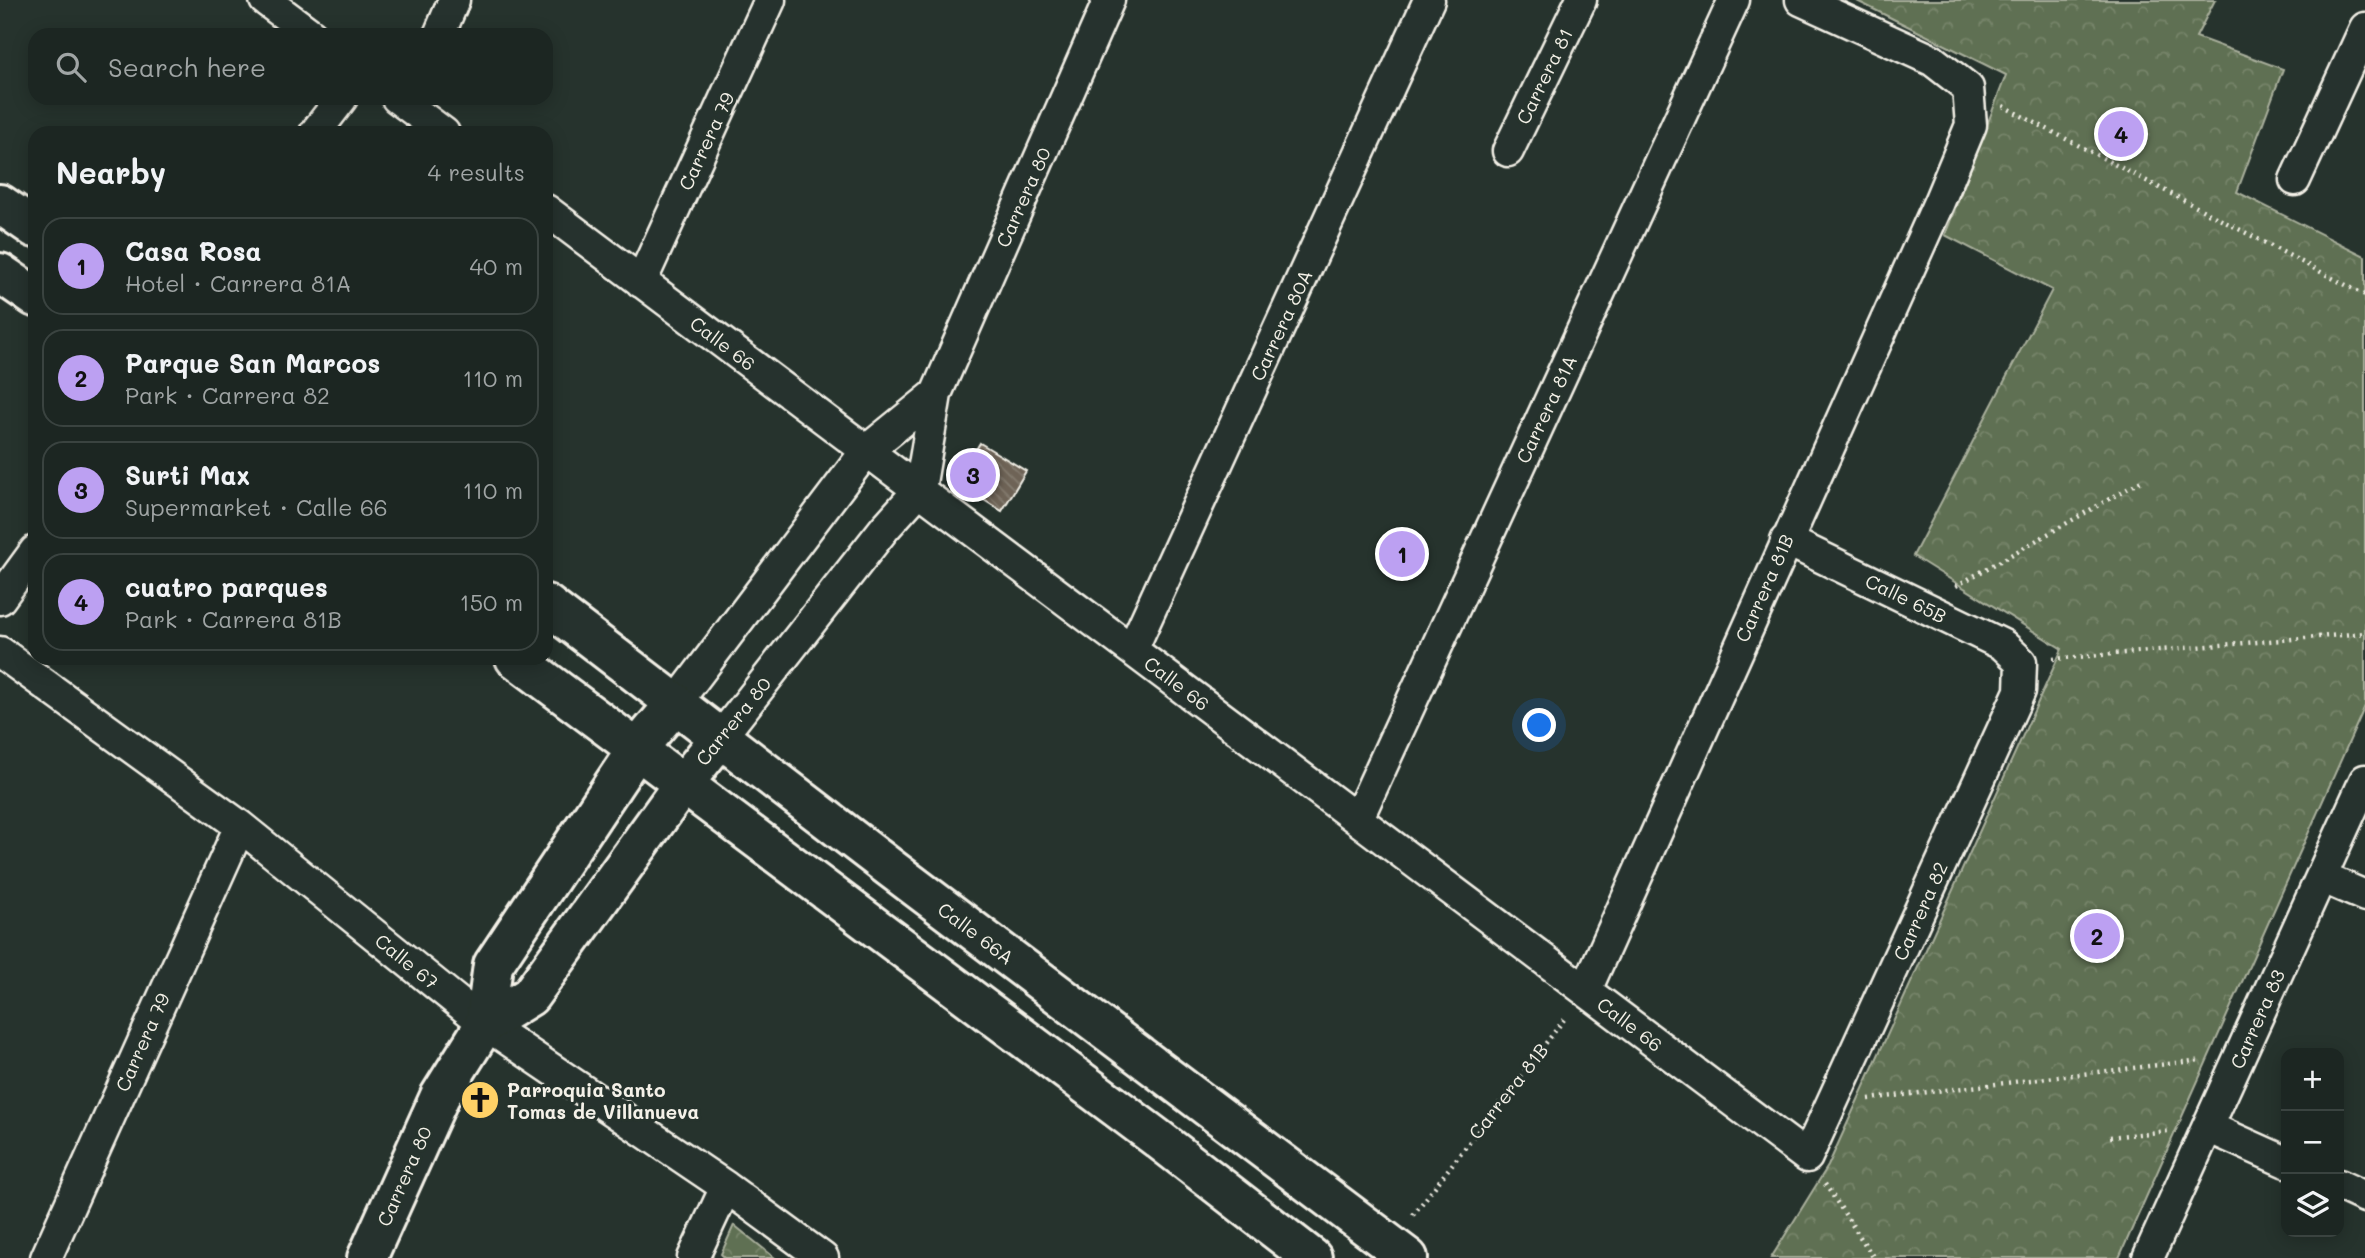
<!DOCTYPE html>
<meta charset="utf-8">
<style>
body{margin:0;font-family:Mali,sans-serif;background:#29322f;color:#f1f3f6}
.controls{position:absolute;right:21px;bottom:21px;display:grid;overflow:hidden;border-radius:14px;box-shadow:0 4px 18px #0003}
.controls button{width:63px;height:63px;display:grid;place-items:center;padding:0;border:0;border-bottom:2px solid #3a4340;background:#1c2622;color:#f1f3f6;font:35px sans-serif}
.you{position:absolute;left:1540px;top:726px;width:24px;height:24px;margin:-18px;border:5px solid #fff;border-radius:50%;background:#1a73e8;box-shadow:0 0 0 10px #1a73e833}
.badge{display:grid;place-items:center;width:46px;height:46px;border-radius:50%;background:#bca0f2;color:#111;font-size:23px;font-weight:700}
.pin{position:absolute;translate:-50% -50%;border:4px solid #fff;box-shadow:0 2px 7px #0006}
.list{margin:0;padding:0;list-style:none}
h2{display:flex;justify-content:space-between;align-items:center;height:91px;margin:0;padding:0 28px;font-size:30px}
h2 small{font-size:23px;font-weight:400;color:#a0a5a5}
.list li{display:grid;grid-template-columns:46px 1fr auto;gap:21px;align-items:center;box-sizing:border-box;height:98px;margin:0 14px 14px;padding:0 14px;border:2px solid #3a4340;border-radius:21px}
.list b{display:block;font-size:26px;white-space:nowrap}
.list p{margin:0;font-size:23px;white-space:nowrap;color:#a0a5a5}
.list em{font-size:23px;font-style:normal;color:#a0a5a5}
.icon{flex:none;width:38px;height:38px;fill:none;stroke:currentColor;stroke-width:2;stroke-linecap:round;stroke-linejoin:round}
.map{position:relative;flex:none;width:2365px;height:1258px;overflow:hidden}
.search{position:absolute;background:#1c2622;box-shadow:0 4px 18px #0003;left:28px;top:28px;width:525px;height:77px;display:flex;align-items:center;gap:18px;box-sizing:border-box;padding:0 24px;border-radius:21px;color:#a0a5a5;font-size:26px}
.panel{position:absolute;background:#1c2622;box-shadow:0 4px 18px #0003;left:28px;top:126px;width:525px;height:539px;border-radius:21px}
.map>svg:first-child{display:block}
.park{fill:url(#park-crowns);stroke:#aab09d;stroke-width:2}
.building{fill:url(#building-back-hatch);stroke:#f4f1e8;stroke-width:2}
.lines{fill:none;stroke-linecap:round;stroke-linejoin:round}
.street-casing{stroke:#f4f1e8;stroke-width:35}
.secondary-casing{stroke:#f4f1e8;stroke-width:44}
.path{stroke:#f4f1e8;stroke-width:4.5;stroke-dasharray:2 5;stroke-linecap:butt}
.street{stroke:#26332d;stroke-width:30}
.secondary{stroke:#26332d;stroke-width:38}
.labels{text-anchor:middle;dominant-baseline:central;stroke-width:6;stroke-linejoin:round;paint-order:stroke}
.street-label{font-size:19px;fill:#f4f1e8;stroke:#26332d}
.poi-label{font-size:19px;font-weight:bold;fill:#f4f1e8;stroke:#26332d;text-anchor:start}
</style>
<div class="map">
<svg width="2365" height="1258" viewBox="0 0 2365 1258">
<defs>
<pattern id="park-crowns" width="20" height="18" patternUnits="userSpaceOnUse" patternTransform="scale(1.75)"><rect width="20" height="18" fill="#5f7052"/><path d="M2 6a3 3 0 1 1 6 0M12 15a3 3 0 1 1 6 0" fill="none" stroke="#77856b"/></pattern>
<pattern id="building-back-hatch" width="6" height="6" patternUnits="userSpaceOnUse" patternTransform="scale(1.75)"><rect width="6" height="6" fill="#6e6457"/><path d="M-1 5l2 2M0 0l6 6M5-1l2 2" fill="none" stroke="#837b6f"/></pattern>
</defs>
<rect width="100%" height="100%" fill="#26332d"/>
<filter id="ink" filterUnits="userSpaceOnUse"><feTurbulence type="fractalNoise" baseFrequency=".0143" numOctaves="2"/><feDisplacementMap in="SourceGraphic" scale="14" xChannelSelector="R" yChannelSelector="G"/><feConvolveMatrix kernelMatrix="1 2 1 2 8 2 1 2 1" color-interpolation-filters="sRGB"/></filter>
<g filter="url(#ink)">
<path class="park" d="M 1855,0 L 2215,0 L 2196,37 L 2283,69 L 2237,192 L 2365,256 L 2365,706 L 2119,1258 L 1771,1258 L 1828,1166 L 2062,649 L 1913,556 L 2052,290 L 1945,235 L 2006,75 Z
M 734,1225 L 775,1258 L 725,1258 L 721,1254 Z"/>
<path class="building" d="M 980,443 L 1026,471 L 1002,511 L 956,483 Z"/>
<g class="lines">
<g class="street-casing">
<path id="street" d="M 265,0 L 312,35
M 439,35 L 454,0
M 397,98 L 444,133
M 315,133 L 342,98
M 1508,151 L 1581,0
M 2295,180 L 2365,28
M 546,210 L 1807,1157 L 2020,691 L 2021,662 L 2003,645 L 1786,540
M 641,282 L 770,0
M 0,599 L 35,551
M 1132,650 L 1429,0
M 0,652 L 240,826 L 485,1024 L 726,1187 L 823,1258
M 676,703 L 867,450 L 936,394
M 720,738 L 884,529 L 920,489 L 936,394 L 1109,0
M 1358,818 L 1734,0
M 2321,877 L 2365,896
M 1586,990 L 1939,202 L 1971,125 L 1968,88 L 1932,60 L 1801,0
M 2208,1127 L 2286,1162
M 2339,1185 L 2365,1197
M 46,1258 L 240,826
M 693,1258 L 726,1187
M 2148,1258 L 2365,780"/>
</g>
<g class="secondary-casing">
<path id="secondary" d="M 0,204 L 35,228
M 0,273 L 35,297
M 546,604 L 889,867 L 1408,1258
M 515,658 L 1157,1138 L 1312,1258
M 485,1024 L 530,996 L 683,784 L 720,738
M 367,1258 L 440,1096 L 485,1024 L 493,965 L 637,749 L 676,703"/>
</g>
<path class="path" d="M 2003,106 L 2365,295
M 1956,586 L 2143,480
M 2053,659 L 2365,633
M 1869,1099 L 2201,1060
M 2110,1137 L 2168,1131
M 1825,1184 L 1874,1258
M 1413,1215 L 1566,1017"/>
<use href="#street" class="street"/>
<use href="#secondary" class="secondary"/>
</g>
</g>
<defs>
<g id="church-disc" transform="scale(2.0125)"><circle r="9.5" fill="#ffd166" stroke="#26332d"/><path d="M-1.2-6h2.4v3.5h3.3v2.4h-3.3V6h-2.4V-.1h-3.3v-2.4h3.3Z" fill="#111"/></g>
</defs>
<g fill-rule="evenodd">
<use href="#church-disc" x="480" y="1100"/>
</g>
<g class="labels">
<g class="street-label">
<text transform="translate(1544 76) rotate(-64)">Carrera 81</text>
<text transform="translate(706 141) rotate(-65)">Carrera 79</text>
<text transform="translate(1023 197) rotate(-66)">Carrera 80</text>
<text transform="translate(1281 325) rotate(-65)">Carrera 80A</text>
<text transform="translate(723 343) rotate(37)">Calle 66</text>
<text transform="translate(1546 409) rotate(-65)">Carrera 81A</text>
<text transform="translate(1764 588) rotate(-66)">Carrera 81B</text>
<text transform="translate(1906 598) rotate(26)">Calle 65B</text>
<text transform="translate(1177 683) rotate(37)">Calle 66</text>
<text transform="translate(733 721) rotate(-51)">Carrera 80</text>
<text transform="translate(1920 911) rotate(-66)">Carrera 82</text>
<text transform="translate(976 933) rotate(37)">Calle 66A</text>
<text transform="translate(407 961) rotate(39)">Calle 67</text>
<text transform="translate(2257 1019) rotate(-66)">Carrera 83</text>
<text transform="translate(1630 1024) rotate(37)">Calle 66</text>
<text transform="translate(142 1042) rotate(-66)">Carrera 79</text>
<text transform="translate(1508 1091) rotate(-52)">Carrera 81B</text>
<text transform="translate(404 1176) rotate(-66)">Carrera 80</text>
</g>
<g class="poi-label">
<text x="507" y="1089">Parroquia Santo<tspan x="507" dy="22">Tomas de Villanueva</tspan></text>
</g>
</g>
</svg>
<div class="controls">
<button>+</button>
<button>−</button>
<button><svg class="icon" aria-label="layers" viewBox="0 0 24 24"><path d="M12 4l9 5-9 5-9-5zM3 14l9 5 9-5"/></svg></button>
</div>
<div class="you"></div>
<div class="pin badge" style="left:1402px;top:554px">1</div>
<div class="pin badge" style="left:2097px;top:936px">2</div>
<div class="pin badge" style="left:973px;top:475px">3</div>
<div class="pin badge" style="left:2121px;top:134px">4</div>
<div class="search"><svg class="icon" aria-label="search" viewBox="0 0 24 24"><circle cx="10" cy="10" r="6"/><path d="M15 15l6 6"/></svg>Search here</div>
<section class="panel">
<h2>Nearby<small>4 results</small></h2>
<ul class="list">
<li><span class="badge">1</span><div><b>Casa Rosa</b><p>Hotel · Carrera 81A</p></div><em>40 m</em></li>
<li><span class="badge">2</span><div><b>Parque San Marcos</b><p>Park · Carrera 82</p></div><em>110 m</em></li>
<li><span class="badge">3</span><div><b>Surti Max</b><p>Supermarket · Calle 66</p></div><em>110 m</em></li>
<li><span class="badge">4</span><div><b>cuatro parques</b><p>Park · Carrera 81B</p></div><em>150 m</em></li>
</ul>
</section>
</div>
